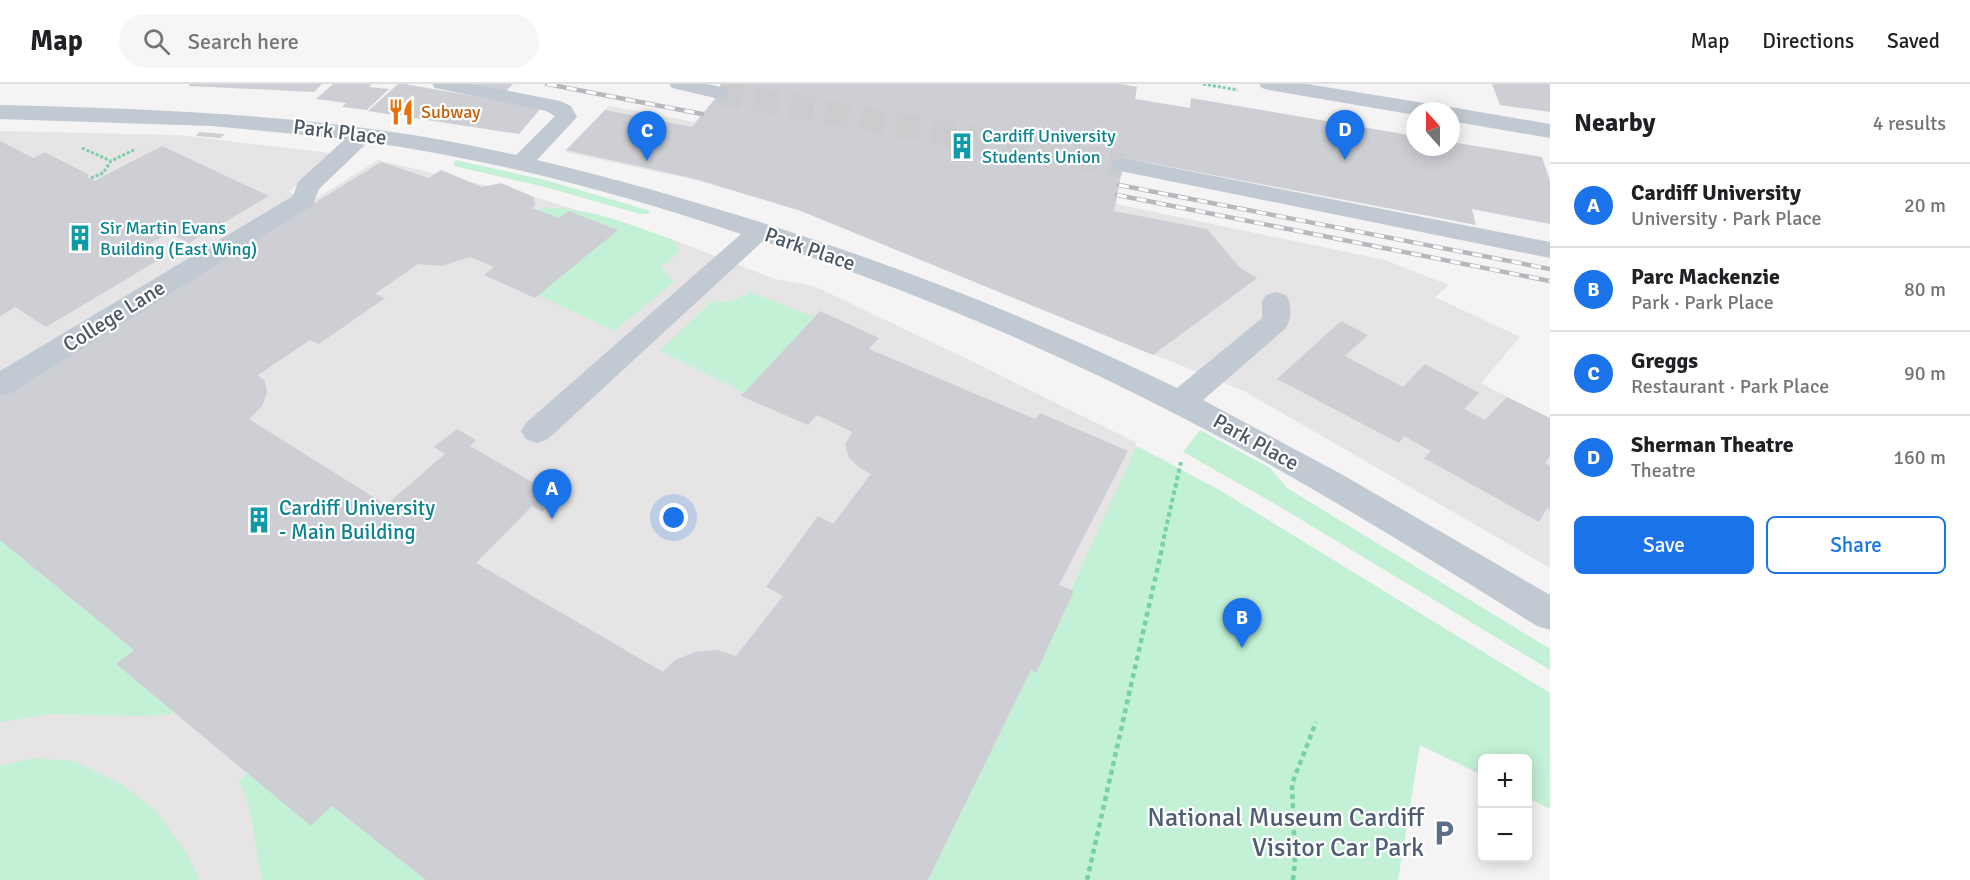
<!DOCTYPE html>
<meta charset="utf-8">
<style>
body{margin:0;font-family:Signika,sans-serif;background:#f6f6f6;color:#202124}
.controls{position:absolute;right:18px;bottom:18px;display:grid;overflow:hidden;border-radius:9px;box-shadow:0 3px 15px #0003}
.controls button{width:54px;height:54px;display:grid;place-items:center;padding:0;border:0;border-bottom:2px solid #e0e0e0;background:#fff;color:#202124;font:30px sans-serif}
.compass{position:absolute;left:1406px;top:18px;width:54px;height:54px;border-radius:50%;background:#fff;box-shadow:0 3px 15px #0003;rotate:339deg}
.you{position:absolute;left:674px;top:434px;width:21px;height:21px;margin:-15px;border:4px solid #fff;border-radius:50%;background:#1a73e8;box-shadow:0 0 0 9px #1a73e833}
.badge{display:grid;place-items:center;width:39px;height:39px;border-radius:50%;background:#1a73e8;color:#fff;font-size:20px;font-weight:700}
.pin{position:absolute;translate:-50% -50px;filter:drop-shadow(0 2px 3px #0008)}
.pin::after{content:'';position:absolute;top:32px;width:21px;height:18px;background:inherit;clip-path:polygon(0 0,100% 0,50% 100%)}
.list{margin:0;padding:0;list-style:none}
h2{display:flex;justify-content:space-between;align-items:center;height:78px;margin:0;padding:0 24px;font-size:26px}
h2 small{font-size:20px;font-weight:400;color:#757577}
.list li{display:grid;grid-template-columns:39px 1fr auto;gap:18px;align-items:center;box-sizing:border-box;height:84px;padding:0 24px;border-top:2px solid #e0e0e0}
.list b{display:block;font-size:22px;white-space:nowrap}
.list p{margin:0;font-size:20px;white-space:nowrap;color:#757577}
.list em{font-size:20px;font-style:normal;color:#757577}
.actions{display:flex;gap:12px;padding:18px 24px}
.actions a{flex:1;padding:14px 0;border:2px solid #1a73e8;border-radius:9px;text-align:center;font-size:21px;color:#1a73e8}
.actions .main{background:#1a73e8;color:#fff}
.icon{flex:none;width:33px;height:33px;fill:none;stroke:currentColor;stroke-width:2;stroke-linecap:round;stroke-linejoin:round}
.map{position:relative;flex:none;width:1550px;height:796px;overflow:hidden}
header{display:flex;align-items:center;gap:36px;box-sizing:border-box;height:84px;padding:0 30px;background:#fff;border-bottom:2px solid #e0e0e0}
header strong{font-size:28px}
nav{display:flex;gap:33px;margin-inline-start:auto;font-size:21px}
.search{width:420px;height:54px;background:#f6f6f6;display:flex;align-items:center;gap:15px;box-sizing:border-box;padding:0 21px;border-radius:33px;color:#757577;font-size:22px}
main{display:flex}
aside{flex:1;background:#fff}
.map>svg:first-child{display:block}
.education{fill:#e6e4e5}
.green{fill:#c3f1d5}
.building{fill:#cdcfd5}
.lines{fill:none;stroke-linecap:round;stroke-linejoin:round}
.minor-tunnel{stroke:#caccce;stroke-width:24;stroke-dasharray:24 12;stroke-linecap:butt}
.path-far2{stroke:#7ad0a6;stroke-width:3;stroke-dasharray:3 2;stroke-linecap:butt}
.path-far1{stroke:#7ad0a6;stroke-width:4;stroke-dasharray:4.5 3;stroke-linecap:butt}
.path{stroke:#7ad0a6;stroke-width:4.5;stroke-dasharray:5 4;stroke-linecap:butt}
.minor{fill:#c1cad2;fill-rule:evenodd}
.rail-casing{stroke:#b5b8bd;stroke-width:4.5}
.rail{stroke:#fff;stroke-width:3;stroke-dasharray:10;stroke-linecap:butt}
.labels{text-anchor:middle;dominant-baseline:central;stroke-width:4.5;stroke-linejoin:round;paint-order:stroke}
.far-food-label{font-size:18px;fill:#c56008;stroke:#fff;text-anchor:start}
.far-culture-label{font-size:18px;fill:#0d838f;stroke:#fff;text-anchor:start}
.street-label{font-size:21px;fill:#4a5661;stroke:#fff}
.culture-label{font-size:21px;fill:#0d838f;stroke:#fff;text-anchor:start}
.near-service-label{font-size:26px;fill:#4e5e75;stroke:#fff;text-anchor:end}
</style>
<header>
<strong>Map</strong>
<div class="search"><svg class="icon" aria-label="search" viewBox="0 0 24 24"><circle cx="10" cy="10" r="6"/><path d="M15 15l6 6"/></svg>Search here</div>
<nav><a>Map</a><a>Directions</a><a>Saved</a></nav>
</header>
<main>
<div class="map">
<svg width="1550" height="796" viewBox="0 0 1550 796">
<rect width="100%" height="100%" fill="#f5f3f3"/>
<path class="education" d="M 719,0 L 1119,0 L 1137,3 L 1126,59 L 1147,78 L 1124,75 L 1116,120 L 1385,176 L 1449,201 L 1435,213 L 1520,253 L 1481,299 L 1550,335 L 1550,484 L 1244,307 L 801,127 L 696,96 L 565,68 L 609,22 L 695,38 L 726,2 Z
M 0,47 L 178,51 L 330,69 L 289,108 L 300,113 L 0,292 Z
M 378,76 L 538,114 L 671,155 L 775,195 L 814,202 L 984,283 L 1135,358 L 1137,366 L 1071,504 L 1074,507 L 1036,589 L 1031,586 L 928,796 L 0,796 L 0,309 Z"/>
<path class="green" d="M 455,76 L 545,96 L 651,127 L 647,130 L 640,130 L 545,103 L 454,82 Z
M 548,124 C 592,124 630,141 671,155 L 677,160 L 679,167 L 669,178 L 661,181 L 666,190 L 671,193 L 669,195 L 674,198 L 614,247 L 538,211 L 618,146 L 569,127 L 559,134 L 536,126 Z
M 748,207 L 814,233 L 745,309 L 660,267 L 713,216 C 722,220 734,218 743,211 L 745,212 L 749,209 Z
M 1200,346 L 1270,384 L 1287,404 L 1550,565 L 1550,586 L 1277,421 L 1183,368 Z
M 1137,362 L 1221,407 L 1550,609 L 1550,725 L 1528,714 L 1528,674 L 1482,674 L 1482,691 L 1420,661 L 1398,796 L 928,796 L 1031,586 L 1036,588 L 1074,507 L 1071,505 Z
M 0,456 L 134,566 L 116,580 L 173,627 L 169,631 L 137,632 L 51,630 L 0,638 Z
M 33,674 L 74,677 L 123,701 L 157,728 L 187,770 L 199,796 L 0,796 L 0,682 Z
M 248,689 L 332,722 L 426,796 L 262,796 L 249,722 L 239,697 Z"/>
<path class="building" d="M 189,0 L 322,0 L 314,8 L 189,2 Z
M 333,0 L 372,0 L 369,3 L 389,5 L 367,26 L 342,23 L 346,19 L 316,15 Z
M 398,0 L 405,0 L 541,24 L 519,50 L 368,27 Z
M 478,0 L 513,0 L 505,8 L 475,2 Z
M 727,0 L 1119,0 L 1137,3 L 1135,15 L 1190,24 L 1191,14 L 1415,52 L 1415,63 L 1451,63 L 1451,58 L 1542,73 L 1550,97 L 1550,140 L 1472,125 L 1476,141 L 1124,74 L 1114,127 L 1207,145 L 1240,184 L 1257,194 L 1153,271 L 801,127 L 696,95 L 566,66 L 605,26 L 692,43 Z
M 1492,0 L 1550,0 L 1550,28 L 1500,21 Z
M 199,48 L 225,50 L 220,54 L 196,52 Z
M 0,57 L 33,74 L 45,68 L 89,91 L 87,93 L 94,97 L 162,62 L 269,112 L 189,159 L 169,149 L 146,162 L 165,172 L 46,243 L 15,223 L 0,232 Z
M 381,78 L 429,94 L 441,86 L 482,103 L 501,99 L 534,113 L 535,122 L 532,124 L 559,134 L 569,127 L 618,146 L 535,214 L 484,191 L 494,183 L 470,173 L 442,182 L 418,180 L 375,210 L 385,214 L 319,260 L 310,256 L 258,291 L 265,297 L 267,308 L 262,322 L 249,335 L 386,421 L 445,370 L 434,363 L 457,345 L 476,356 L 470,362 L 532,398 L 542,389 L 567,404 L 542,428 L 532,422 L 476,479 L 663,588 L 675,576 L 695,568 L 717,566 L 736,572 L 783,512 L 766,503 L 818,432 L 833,440 L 871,390 L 860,384 L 849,374 L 845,361 L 852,348 L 817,331 L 808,341 L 741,312 L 820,227 L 879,254 L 869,265 L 1035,335 L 1040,329 L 1128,367 L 1059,501 L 1074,507 L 1036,589 L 1031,586 L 928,796 L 426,796 L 332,722 L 311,742 L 116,580 L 134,566 L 0,456 L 0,313 Z
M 1341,237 L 1368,251 L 1345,272 L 1403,303 L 1425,280 L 1479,309 L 1464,325 L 1485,336 L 1507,313 L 1550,334 L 1550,372 L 1545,379 L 1550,382 L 1550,426 L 1547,424 L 1539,438 L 1424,374 L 1431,367 L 1404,352 L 1399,359 L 1277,295 Z"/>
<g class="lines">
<path class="minor-tunnel" d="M 719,9 L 1123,81"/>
<path class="path-far2" d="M 1203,0 L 1238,6
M 82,64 L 111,77
M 91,94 L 103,89 L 111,77 L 136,65"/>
<path class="path-far1" d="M 1162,462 L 1181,378"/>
<path class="path" d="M 1087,796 L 1163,460
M 1293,796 L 1295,778 L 1292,700 L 1316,638"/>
<path class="minor" d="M 432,0 L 474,0 L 560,17 L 571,22 L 577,33 L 537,76 C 757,129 974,205 1177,304 L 1262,234 L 1262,217 L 1266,211 L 1276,208 L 1286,211 C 1292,220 1292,234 1286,244 L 1203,316 L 1343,391 L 1550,511 L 1550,546 L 1537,542 C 1421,470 1306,397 1185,335 C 1049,264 908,205 763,157 L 548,355 L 537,359 L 526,355 L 521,347 L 526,339 L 741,150 C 619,109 495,76 368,58 L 319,105 L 313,121 L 11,309 L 0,312 L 0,287 L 293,112 L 298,98 L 345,55 L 212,42 L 0,35 L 0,21 C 173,25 347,32 516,71 L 555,32 L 546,27 L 435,4 Z
M 669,0 L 707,0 L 727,4 L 730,9 L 727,14 L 719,15 L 672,4 Z
M 1259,0 L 1307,0 L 1430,20 L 1438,22 L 1441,27 L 1415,27 L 1415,31 L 1269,6 L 1262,4 Z
M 1451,23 L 1550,40 L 1550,54 L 1451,37 L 1451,27 L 1442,27 Z
M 1123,74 L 1550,158 L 1550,174 L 1115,86 L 1111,81 L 1115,76 Z"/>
<g class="rail-casing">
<path id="rail" d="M 547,0 L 702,30
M 1119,101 L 1550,185
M 1117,111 L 1550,197"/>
</g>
<use href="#rail" class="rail"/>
</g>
<defs>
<g id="restaurant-bare" transform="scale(2.07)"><path d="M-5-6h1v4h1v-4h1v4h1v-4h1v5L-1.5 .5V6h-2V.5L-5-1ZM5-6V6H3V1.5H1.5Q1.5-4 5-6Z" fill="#e8710a" stroke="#fff" stroke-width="2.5" paint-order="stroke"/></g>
<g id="building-bare" transform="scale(2.07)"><path d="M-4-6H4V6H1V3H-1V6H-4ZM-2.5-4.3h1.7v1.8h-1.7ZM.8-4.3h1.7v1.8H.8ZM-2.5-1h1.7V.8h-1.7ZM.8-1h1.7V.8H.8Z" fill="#0f9aa8" stroke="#fff" stroke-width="2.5" paint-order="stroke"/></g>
<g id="parking-bare" transform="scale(2.07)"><path d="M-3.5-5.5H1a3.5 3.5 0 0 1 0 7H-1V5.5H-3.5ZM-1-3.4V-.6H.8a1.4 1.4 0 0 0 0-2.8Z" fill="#5c6f8a" stroke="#fff" stroke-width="2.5" paint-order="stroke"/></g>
</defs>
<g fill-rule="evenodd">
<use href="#restaurant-bare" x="401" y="28"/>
<use href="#building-bare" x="962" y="62"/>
<use href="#building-bare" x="80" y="154"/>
<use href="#building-bare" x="259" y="436"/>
<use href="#parking-bare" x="1444" y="749"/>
</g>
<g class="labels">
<g class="far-food-label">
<text x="421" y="28">Subway</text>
</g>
<g class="far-culture-label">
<text x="982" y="52">Cardiff University<tspan x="982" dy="21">Students Union</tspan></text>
<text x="100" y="144">Sir Martin Evans<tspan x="100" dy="21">Building (East Wing)</tspan></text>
</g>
<g class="street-label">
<text transform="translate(340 48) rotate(7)">Park Place</text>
<text transform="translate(810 165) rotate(19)">Park Place</text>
<text transform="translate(114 232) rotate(-32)">College Lane</text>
<text transform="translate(1256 358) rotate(29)">Park Place</text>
</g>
<g class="culture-label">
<text x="279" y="424">Cardiff University<tspan x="279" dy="24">- Main Building</tspan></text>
</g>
<g class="near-service-label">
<text x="1424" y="734">National Museum Cardiff<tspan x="1424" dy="30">Visitor Car Park</tspan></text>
</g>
</g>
</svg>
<div class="controls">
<button>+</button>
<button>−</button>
</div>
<svg class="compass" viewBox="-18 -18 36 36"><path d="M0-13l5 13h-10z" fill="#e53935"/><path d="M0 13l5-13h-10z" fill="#757577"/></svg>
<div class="you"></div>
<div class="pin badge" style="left:552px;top:435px">A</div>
<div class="pin badge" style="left:1242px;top:564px">B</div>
<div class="pin badge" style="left:647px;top:77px">C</div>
<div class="pin badge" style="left:1345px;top:76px">D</div>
</div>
<aside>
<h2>Nearby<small>4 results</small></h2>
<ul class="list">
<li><span class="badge">A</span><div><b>Cardiff University</b><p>University · Park Place</p></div><em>20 m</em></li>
<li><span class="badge">B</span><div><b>Parc Mackenzie</b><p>Park · Park Place</p></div><em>80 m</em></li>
<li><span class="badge">C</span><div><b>Greggs</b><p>Restaurant · Park Place</p></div><em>90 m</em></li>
<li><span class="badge">D</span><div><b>Sherman Theatre</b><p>Theatre</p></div><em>160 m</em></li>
</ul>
<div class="actions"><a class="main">Save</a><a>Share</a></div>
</aside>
</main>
